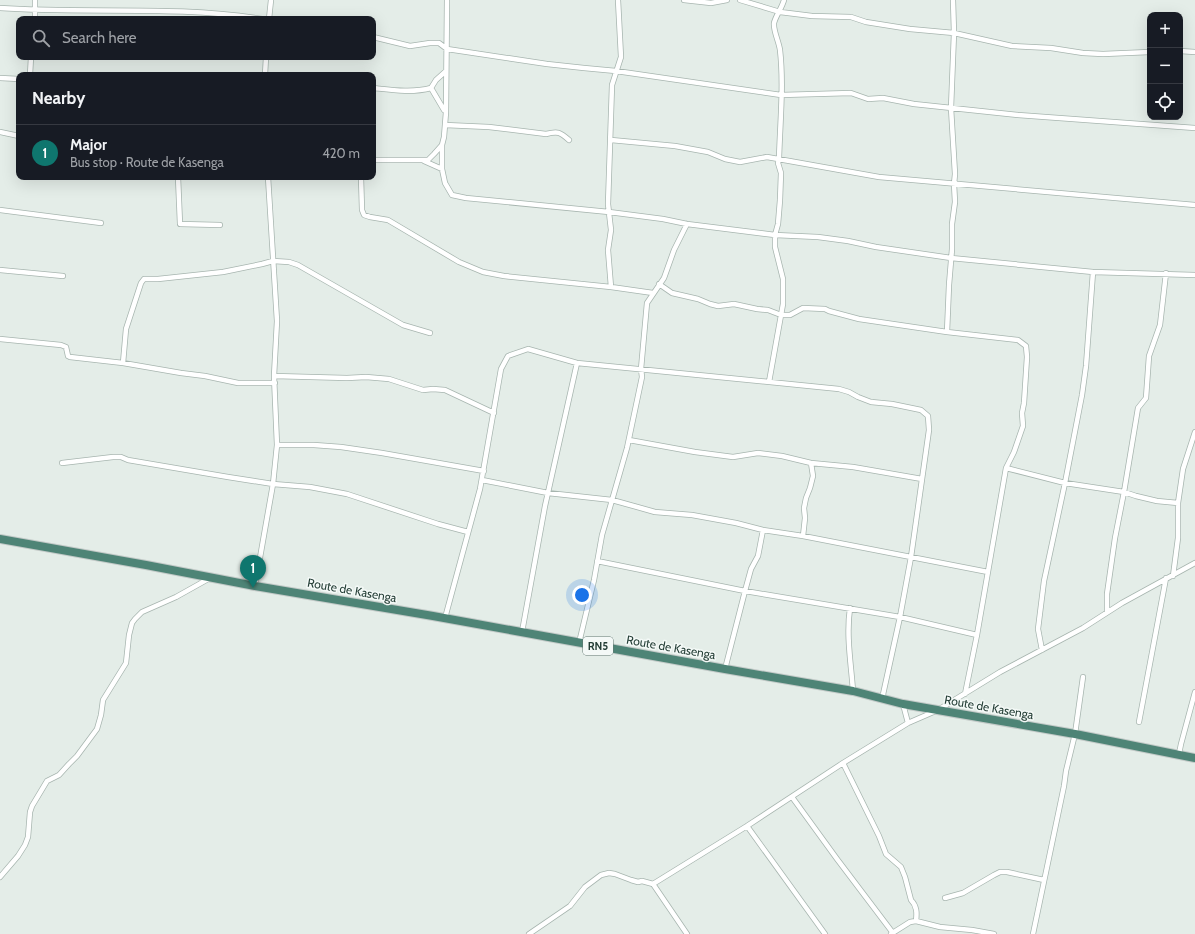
<!DOCTYPE html>
<meta charset="utf-8">
<style>
body{margin:0;font-family:Cabin,sans-serif;background:#242831;color:#f1f3f6}
.controls{position:absolute;right:12px;top:12px;display:grid;overflow:hidden;border-radius:8px;box-shadow:0 4px 16px #0002}
.controls button{width:36px;height:36px;display:grid;place-items:center;padding:0;border:0;border-bottom:1px solid #363941;background:#171b24;color:#f1f3f6;font:20px sans-serif}
.you{position:absolute;left:582px;top:595px;width:14px;height:14px;margin:-10px;border:3px solid #fff;border-radius:50%;background:#1a73e8;box-shadow:0 0 0 6px #1a73e833}
.badge{display:grid;place-items:center;width:26px;height:26px;border-radius:50%;background:#0f766e;color:#fff;font-size:13px;font-weight:700}
.pin{position:absolute;translate:-50% -33px;filter:drop-shadow(0 1px 2px #0008)}
.pin::after{content:'';position:absolute;top:21px;width:14px;height:12px;background:inherit;clip-path:polygon(0 0,100% 0,50% 100%)}
.list{margin:0;padding:0;list-style:none}
h2{display:flex;justify-content:space-between;align-items:center;height:52px;margin:0;padding:0 16px;font-size:17px}
h2 small{font-size:13px;font-weight:400;color:#9ea1a6}
.list li{display:grid;grid-template-columns:26px 1fr auto;gap:12px;align-items:center;box-sizing:border-box;height:56px;padding:0 16px;border-top:1px solid #363941}
.list b{display:block;font-size:15px;white-space:nowrap}
.list p{margin:0;font-size:13px;white-space:nowrap;color:#9ea1a6}
.list em{font-size:13px;font-style:normal;color:#9ea1a6}
.icon{flex:none;width:22px;height:22px;fill:none;stroke:currentColor;stroke-width:2;stroke-linecap:round;stroke-linejoin:round}
.map{position:relative;flex:none;width:1195px;height:934px;overflow:hidden}
.search{position:absolute;background:#171b24;box-shadow:0 4px 16px #0002;left:16px;top:16px;width:360px;height:44px;display:flex;align-items:center;gap:10px;box-sizing:border-box;padding:0 14px;border-radius:8px;color:#9ea1a6;font-size:15px}
.panel{position:absolute;background:#171b24;box-shadow:0 4px 16px #0002;left:16px;top:72px;width:360px;height:108px;border-radius:8px}
.map>svg:first-child{display:block}
.lines{fill:none;stroke-linecap:round;stroke-linejoin:round}
.minor-casing{stroke:#a7b5af;stroke-width:6}
.trunk-casing{stroke:#c2c9c7;stroke-width:10}
.minor{stroke:#fff;stroke-width:4.5}
.trunk{stroke:#4e8476;stroke-width:8}
.labels{text-anchor:middle;dominant-baseline:central;stroke-width:3;stroke-linejoin:round;paint-order:stroke}
.shield{fill:#f4f9f7;stroke:#627670;stroke-width:1}
.shield-label{font-size:11px;font-weight:bold;fill:#243e36}
.street-label{font-size:12px;fill:#243e36;stroke:#f4f9f7}
</style>
<div class="map">
<svg width="1195" height="934" viewBox="0 0 1195 934">
<rect width="100%" height="100%" fill="#e4ede8"/>
<g class="lines">
<g class="minor-casing">
<path id="minor" d="M 684,0 L 711,3 L 727,0
M 740,0 L 780,12 L 812,16 L 851,17 L 866,22 L 910,29 L 954,33 L 1012,46 L 1051,48 L 1083,53 L 1103,54 L 1150,52
M 0,8 C 87,14 175,5 262,19
M 35,19 L 35,0
M 269,19 L 271,0
M 373,37 L 410,46 L 430,43 L 439,43 L 447,49 L 547,64 L 584,68 L 616,71 L 781,95 L 851,93 L 868,99 L 883,98 L 914,104 L 1018,115 L 1195,128
M 1180,51 L 1195,52
M 30,75 L 31,57
M 265,75 L 266,57
M 0,78 L 19,79
M 373,88 C 392,90 412,93 431,88 L 436,80 L 446,71
M 431,88 L 444,110
M 445,125 L 489,127 L 546,134 C 558,131 560,132 569,140
M 0,132 L 19,136
M 611,140 L 675,146 L 708,152 L 725,159 L 740,162 L 767,157 L 879,177 L 1195,205
M 442,145 L 442,169 L 445,183 L 452,195 L 466,198 L 609,212 L 663,219 L 687,224 L 775,235 L 818,237 L 848,241 L 876,247 L 951,258 L 1093,272 L 1195,275
M 373,160 L 428,160 L 434,154 L 442,145 L 444,137 L 446,112 L 447,0
M 424,161 L 442,169
M 178,177 L 180,224 L 220,225
M 361,177 L 362,210 L 364,215 L 370,217 L 388,220 L 459,262 L 483,272 L 504,276 L 611,287 L 653,293
M 0,210 L 101,223
M 0,270 L 63,276
M 659,284 L 672,293 L 698,299 L 710,304 L 718,306 L 734,304 L 757,309 L 768,310 L 781,315 L 790,315 L 803,308 L 825,309 L 829,311 L 859,319 L 947,332 L 1018,340 L 1026,346 L 1027,357 L 1024,403 L 1022,413 L 1023,426 L 1014,452 L 1006,468 L 977,635 L 965,694
M 611,287 L 608,250 L 611,230 L 608,204 L 612,85 L 621,57 L 618,0
M 947,332 L 949,285 L 952,249 L 952,224 L 955,202 L 954,184 L 955,174 L 951,108 L 954,33 L 953,0
M 0,339 L 61,345 L 66,347 L 68,356 L 70,357 L 123,363 L 181,373 L 205,376 L 238,383 L 275,383
M 123,363 L 126,329 L 141,283 L 144,279 L 158,279 L 223,272 L 262,264 L 273,261 L 289,262 L 298,265 L 403,325 L 430,333
M 274,376 L 347,378 L 366,377 L 389,379 L 423,390 L 433,389 L 445,390 L 494,413
M 769,382 L 783,304 L 783,279 L 775,247 L 775,235 L 778,224 L 780,200 L 781,173 L 778,163 L 779,159 C 780,123 784,85 780,50 C 779,42 773,30 774,23 C 776,15 782,8 784,0
M 629,440 L 695,452 L 733,457 L 758,453 L 782,456 L 811,463 L 853,467 L 922,479
M 277,445 L 314,445 L 341,447 L 382,453 L 484,471
M 62,463 L 113,457 L 121,457 L 128,460 L 228,477 L 273,484 L 310,487 L 347,494 L 438,524 L 468,532
M 1006,468 L 1065,483 L 1124,492 L 1136,496 L 1157,501 L 1178,503
M 482,480 L 548,493 L 612,500 L 655,512 L 692,515 L 736,523 L 763,530
M 803,536 L 805,518 L 804,508 L 806,498 L 810,488 L 813,476 L 811,463
M 597,561 L 745,591 L 900,617 L 977,635
M 1173,576 L 1178,538 L 1178,503 L 1183,469 L 1195,432
M 255,586 L 273,484 L 277,445 L 274,376 L 277,321 L 268,177
M 850,608 C 846,636 851,663 853,691
M 1107,612 L 1107,594 L 1115,538 L 1124,492 L 1138,408 L 1146,398 L 1149,356 L 1160,325 L 1166,273
M 445,618 L 480,489 L 501,369 L 508,356 L 528,349 L 577,363 L 839,389 L 849,392 L 858,397 L 871,402 L 892,404 L 921,410 L 928,416 L 929,430 L 911,557 L 900,617 L 882,699
M 522,632 L 545,506 L 577,363
M 579,643 L 594,580 L 602,535 L 627,448 L 642,377 L 641,369 L 647,303 L 664,278 L 674,250 L 687,224
M 1042,650 L 1038,629 L 1044,581 L 1065,483 L 1082,395 L 1086,366 L 1093,272
M 725,669 L 745,591 L 751,569 L 758,556 L 763,530 L 803,536 L 988,572
M 903,704 L 908,723
M 1139,722 L 1166,578
M 1179,754 L 1181,744 L 1195,692
M 843,763 L 879,836 L 886,854 L 901,867 L 905,877 L 911,900 C 917,906 917,913 916,921
M 792,797 L 837,859 L 893,933
M 747,826 L 825,934
M 0,877 L 18,856 L 25,845 L 28,837 L 30,812 L 32,806 L 47,781 L 59,775 L 69,764 L 77,756 L 97,729 L 101,715 L 103,700 L 126,663 L 129,635 L 132,623 L 135,619 L 142,612 L 176,597 L 210,578
M 653,884 L 687,934
M 945,898 L 963,893 L 994,875 L 1000,872 L 1007,872 L 1044,880
M 529,934 L 570,906 L 585,887 L 601,875 L 609,873 L 615,874 L 631,880 L 638,882 L 642,881 L 653,884 L 747,826 L 843,763 L 908,723 L 938,710 L 1000,672 L 1083,628 L 1122,603 L 1195,563
M 891,934 L 910,922 L 916,921 L 940,927 L 972,930 L 994,934
M 1033,934 L 1064,786 L 1066,771 L 1075,734 L 1083,677"/>
</g>
<g class="trunk-casing">
<path id="trunk" d="M 0,539 L 146,565 L 255,586 L 433,616 L 725,669 L 853,691 L 903,704 L 1075,734 L 1195,758"/>
</g>
<use href="#minor" class="minor"/>
<use href="#trunk" class="trunk"/>
</g>
<g class="labels">
<rect class="shield" x="583" y="637" width="30" height="18" rx="3"/>
<g class="shield-label">
<text x="598" y="646">RN5</text>
</g>
<g class="street-label">
<text transform="translate(352 590) rotate(10)">Route de Kasenga</text>
<text transform="translate(671 647) rotate(10)">Route de Kasenga</text>
<text transform="translate(989 707) rotate(10)">Route de Kasenga</text>
</g>
</g>
</svg>
<div class="controls">
<button>+</button>
<button>−</button>
<button><svg class="icon" aria-label="locate" viewBox="0 0 24 24"><circle cx="12" cy="12" r="6"/><path d="M12 2v4M12 18v4M2 12h4M18 12h4"/></svg></button>
</div>
<div class="you"></div>
<div class="pin badge" style="left:253px;top:588px">1</div>
<div class="search"><svg class="icon" aria-label="search" viewBox="0 0 24 24"><circle cx="10" cy="10" r="6"/><path d="M15 15l6 6"/></svg>Search here</div>
<section class="panel">
<h2>Nearby<small></small></h2>
<ul class="list">
<li><span class="badge">1</span><div><b>Major</b><p>Bus stop · Route de Kasenga</p></div><em>420 m</em></li>
</ul>
</section>
</div>
